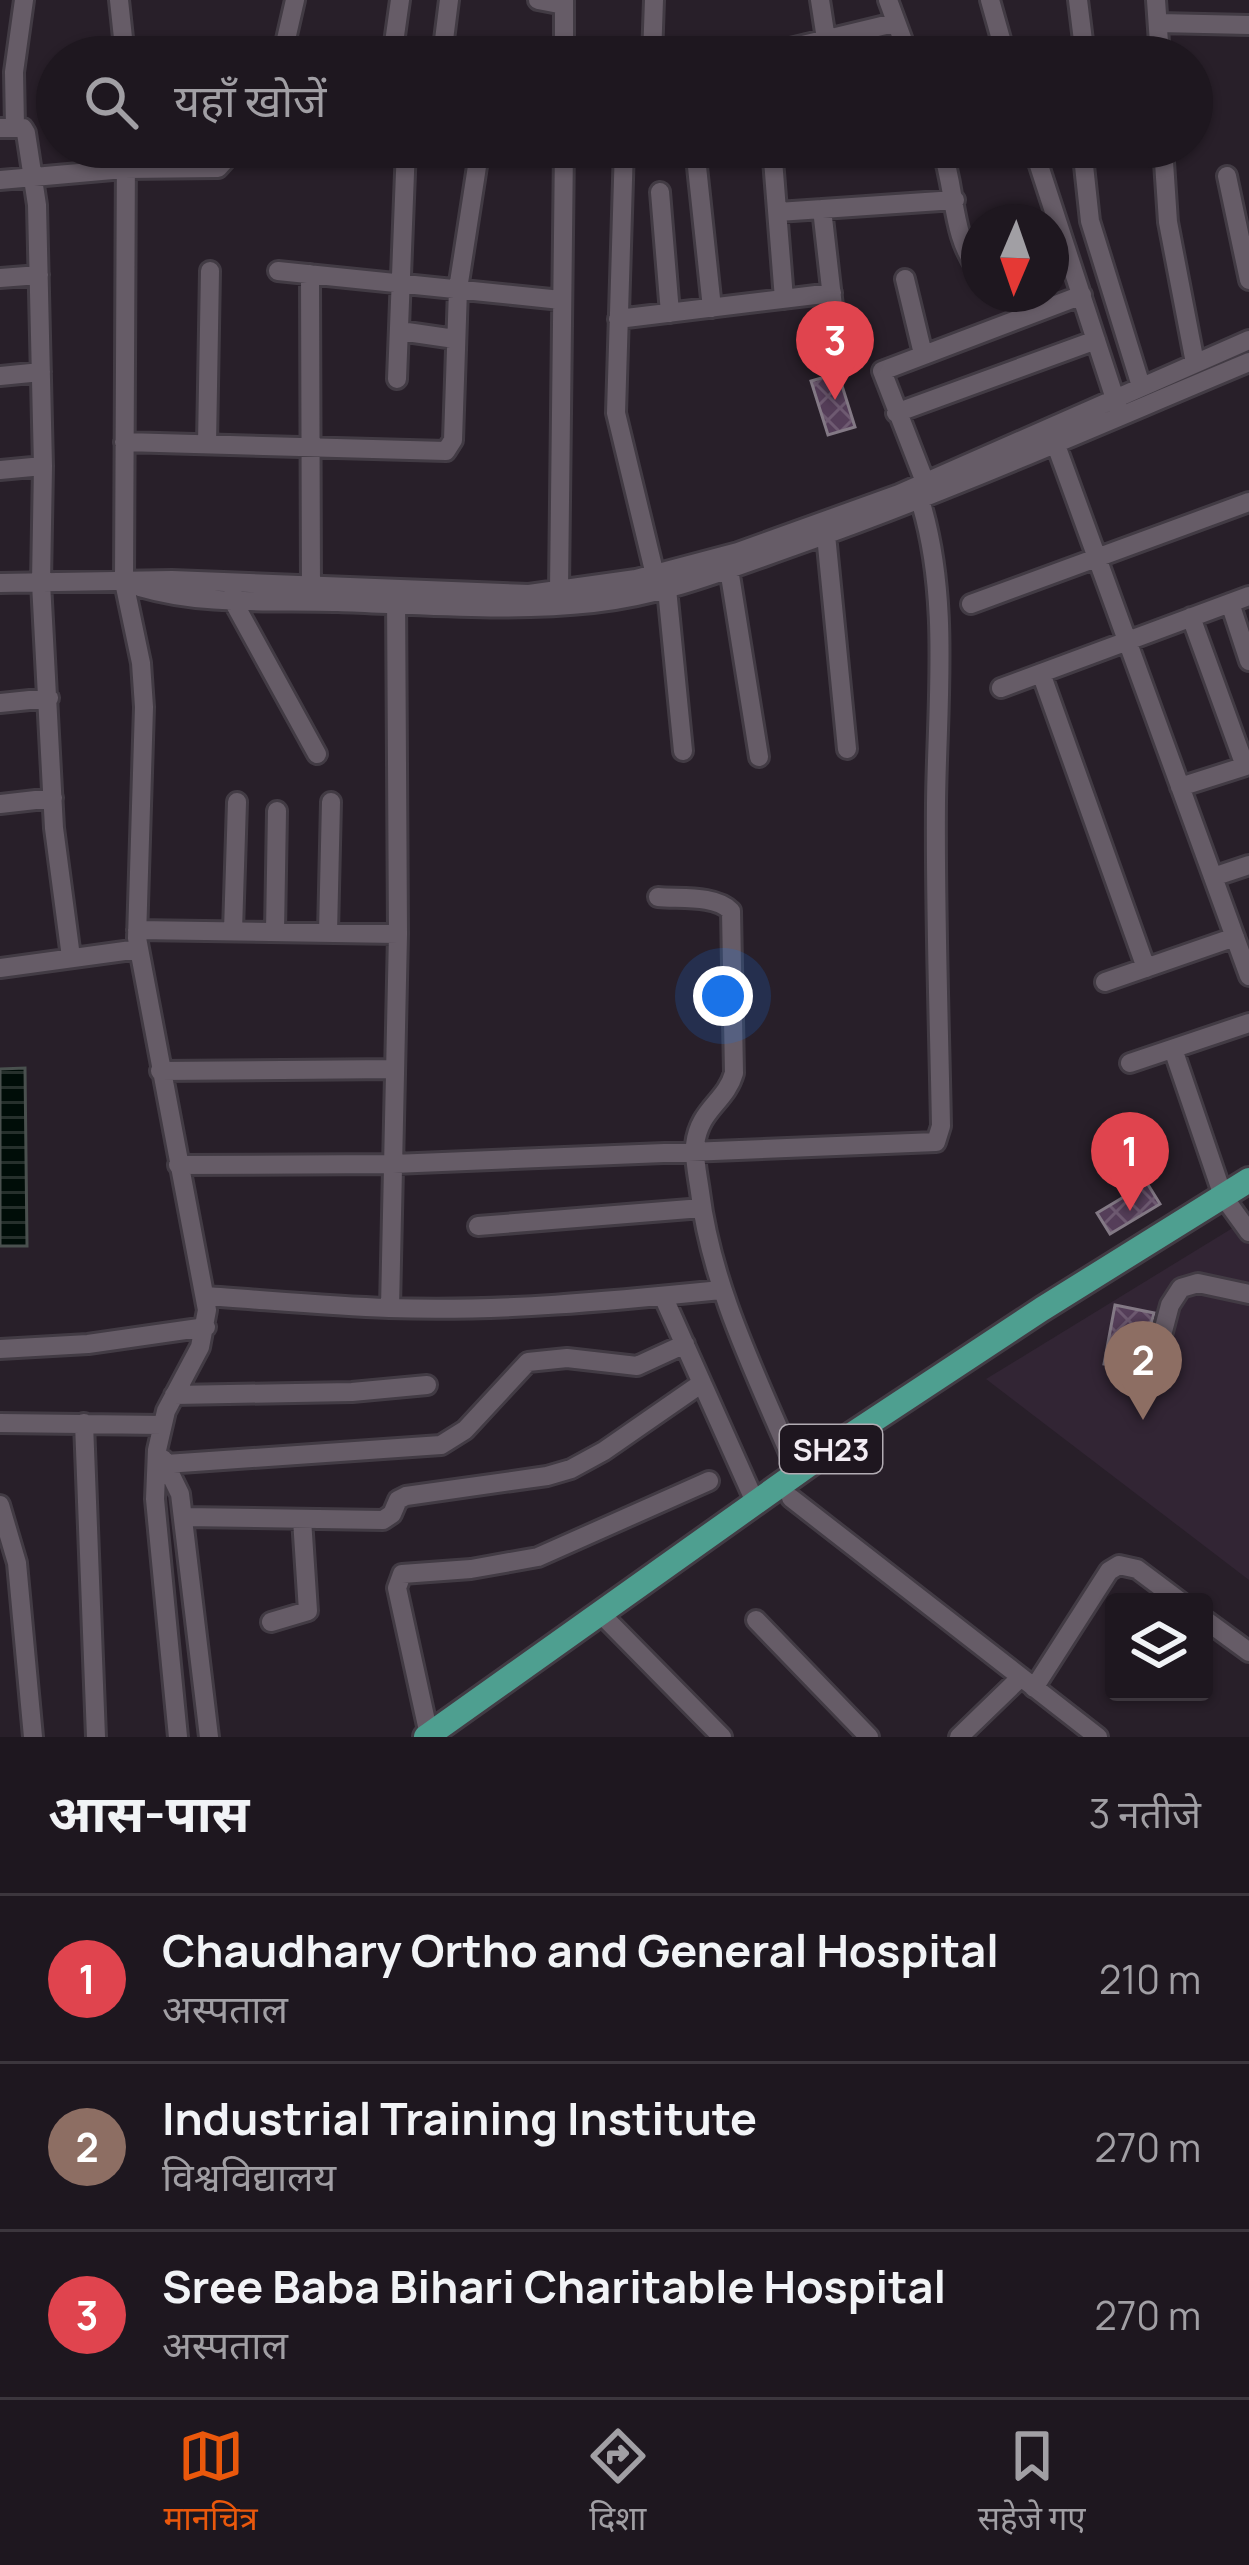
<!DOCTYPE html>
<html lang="hi">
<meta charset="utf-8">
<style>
body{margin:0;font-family:Manrope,"Noto Sans Devanagari",sans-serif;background:#262028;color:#f1f3f6}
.controls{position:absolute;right:36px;bottom:36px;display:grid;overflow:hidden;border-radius:12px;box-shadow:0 3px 9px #0004}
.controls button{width:108px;height:108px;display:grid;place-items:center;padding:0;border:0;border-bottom:3px solid #3c363d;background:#1e171f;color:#f1f3f6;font:60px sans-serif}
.compass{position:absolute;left:961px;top:204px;width:108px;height:108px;border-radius:50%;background:#1e171f;box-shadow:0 3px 9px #0004;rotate:182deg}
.you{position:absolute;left:723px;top:996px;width:42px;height:42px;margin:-30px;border:9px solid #fff;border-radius:50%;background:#1a73e8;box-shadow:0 0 0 18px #1a73e833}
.badge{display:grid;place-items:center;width:78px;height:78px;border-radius:50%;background:#ea580c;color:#fff;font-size:39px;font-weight:700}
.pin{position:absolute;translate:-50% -99px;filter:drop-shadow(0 3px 6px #0008)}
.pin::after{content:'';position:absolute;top:63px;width:42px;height:36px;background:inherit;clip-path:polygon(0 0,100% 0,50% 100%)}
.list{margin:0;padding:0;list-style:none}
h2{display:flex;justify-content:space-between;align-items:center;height:156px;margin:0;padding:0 48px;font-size:51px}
h2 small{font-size:39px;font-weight:400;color:#a19fa4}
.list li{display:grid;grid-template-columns:78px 1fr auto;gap:36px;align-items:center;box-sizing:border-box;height:168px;padding:0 48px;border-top:3px solid #3c363d}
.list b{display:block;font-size:45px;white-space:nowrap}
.list p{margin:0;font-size:39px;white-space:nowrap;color:#a19fa4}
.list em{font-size:39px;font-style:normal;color:#a19fa4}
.icon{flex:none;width:66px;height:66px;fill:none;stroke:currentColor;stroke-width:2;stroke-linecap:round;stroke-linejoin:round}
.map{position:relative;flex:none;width:1249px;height:1737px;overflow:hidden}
.search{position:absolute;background:#1e171f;box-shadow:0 3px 9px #0004;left:36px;right:36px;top:36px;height:132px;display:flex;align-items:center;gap:30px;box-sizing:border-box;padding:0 42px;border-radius:66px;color:#a19fa4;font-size:45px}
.sheet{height:660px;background:#1e171f}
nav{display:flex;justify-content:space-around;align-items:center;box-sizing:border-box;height:168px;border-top:3px solid #3c363d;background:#1e171f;font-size:33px;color:#a19fa4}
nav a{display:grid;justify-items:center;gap:6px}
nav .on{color:#ea580c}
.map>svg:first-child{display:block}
.built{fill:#322534}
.water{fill:url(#water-rules);stroke:#49504e;stroke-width:3}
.building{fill:url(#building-cross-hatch);stroke:#837985;stroke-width:3}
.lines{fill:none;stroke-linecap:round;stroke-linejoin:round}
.minor-casing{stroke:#423b44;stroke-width:24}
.major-casing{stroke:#423b44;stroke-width:30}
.minor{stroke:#665c67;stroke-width:18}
.major{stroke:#4e9f90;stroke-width:24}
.labels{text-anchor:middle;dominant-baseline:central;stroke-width:12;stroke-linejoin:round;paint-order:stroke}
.shield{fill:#1e161f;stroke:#b2acb3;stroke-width:3}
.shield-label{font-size:30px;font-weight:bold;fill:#f2ecf3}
</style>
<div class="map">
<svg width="1249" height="1737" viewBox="0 0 1249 1737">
<defs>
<pattern id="water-rules" width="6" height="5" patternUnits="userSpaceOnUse" patternTransform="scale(3)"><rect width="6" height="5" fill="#000d08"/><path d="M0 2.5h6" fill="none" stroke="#26302c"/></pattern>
<pattern id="building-cross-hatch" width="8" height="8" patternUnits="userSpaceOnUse" patternTransform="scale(3)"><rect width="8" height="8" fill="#553e59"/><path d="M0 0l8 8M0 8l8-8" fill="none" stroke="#6e5a71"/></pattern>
</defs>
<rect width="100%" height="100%" fill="#281f29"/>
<path class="built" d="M 1249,1218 L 1249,1580 L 986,1379 Z"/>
<path class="water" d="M 25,1068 L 27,1246 L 0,1246 L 0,1069 Z"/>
<path class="building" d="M 838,373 L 855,427 L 828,435 L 811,381 Z
M 1147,1183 L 1160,1204 L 1110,1234 L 1097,1213 Z
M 1115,1305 L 1154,1313 L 1139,1370 L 1104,1364 Z"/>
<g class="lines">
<g class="minor-casing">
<path id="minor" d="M 119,0 L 125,57
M 538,0 L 564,5
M 564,0 L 564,57
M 820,0 L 826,39
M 888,0 L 909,57
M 990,0 L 1006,57
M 1078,0 L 1085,57
M 1156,0 L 1160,57
M 1159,23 L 1249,25
M 443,48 L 449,0
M 282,57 L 295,0
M 392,57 L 400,0
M 652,57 L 654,0
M 753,57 L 894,23
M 15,127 L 14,72 L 24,0
M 0,128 L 23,128 L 26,133 L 37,205 L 43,466 L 41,583 L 54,828 L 71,957
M 126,147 L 124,582 L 141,663 L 144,707 L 137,938 L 207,1310 L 200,1347 L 166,1411 L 157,1450 L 155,1499 L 178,1737
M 624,147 L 616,413 L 655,575
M 772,147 L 784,299
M 941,147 C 957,193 950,233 979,272
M 1033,147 L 1117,405
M 1082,147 L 1090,221 L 1141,386
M 1163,147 L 1168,222 L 1195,363
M 695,148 L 712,308
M 1227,176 L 1249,280
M 0,180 L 124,169 L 218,168 L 237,147
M 660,192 L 670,313
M 822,209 L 835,324
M 778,212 L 955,200
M 278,271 L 561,300
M 310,274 L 311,593
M 0,278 L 39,275
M 905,279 L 923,354
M 618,319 L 832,293
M 400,331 L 455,339
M 0,376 L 41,372
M 397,379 L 406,147
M 896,413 L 1096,340
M 1052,434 L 1249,976
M 124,442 L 446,451 L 453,440 L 458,289 L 480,147
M 207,444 L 210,271
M 0,470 L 43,466
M 925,482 L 882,371 L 1082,295
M 826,535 L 847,749
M 729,569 L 759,757
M 0,583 L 172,580 L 529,594 L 636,579 L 738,552 L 899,494 L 1249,340
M 140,587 C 204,606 272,600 338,602 C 422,605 509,612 593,603 C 662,596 729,569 794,546 C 948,492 1098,425 1249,362
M 667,589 L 683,751
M 559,590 L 564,147
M 233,595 L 233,601 L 317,754
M 1230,603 L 1249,661
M 971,604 L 1249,502
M 1191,617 L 1245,766
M 1041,673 L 1146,968
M 1001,688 L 1249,596
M 0,703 L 49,698
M 1180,787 L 1249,765
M 0,804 L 53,798
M 1213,877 L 1249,865
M 658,897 C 681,899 715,895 731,911 L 734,1073 C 726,1102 699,1109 695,1145 C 694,1160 698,1177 700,1192 C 712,1291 760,1382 798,1474
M 137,930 L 398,934
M 233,931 L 237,802
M 275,932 L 277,811
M 328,933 L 331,802
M 0,968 L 139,949
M 1105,982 L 1235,937
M 1173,1049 L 1223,1196 L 1249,1232
M 1130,1063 L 1249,1023
M 160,1071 L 395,1069
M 178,1165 L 393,1164 L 936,1142 L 941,1126 C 939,1019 935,911 936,803 C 937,703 950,596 920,500
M 478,1226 L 702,1208
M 205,1296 C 266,1300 328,1306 389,1308 C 501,1312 611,1301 721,1290
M 663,1296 L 756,1504
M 390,1308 L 398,934 L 396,593
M 0,1349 L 88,1344 L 206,1327
M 1151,1377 L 1170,1305 L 1181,1288 L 1198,1283 L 1249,1294
M 174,1395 L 352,1392 L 427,1385
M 0,1423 L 162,1425
M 84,1423 L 96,1737
M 163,1459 L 180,1494 L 209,1737
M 166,1464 L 441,1445 L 465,1430 L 528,1362 L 567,1358 L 637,1366 L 685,1344
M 791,1498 L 1098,1737
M 0,1505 L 17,1563 L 33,1737
M 183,1517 L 383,1520 L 392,1514 L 398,1500 L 406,1496 L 547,1476 L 571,1469 L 604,1451 L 702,1383
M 602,1615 L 722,1737
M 1204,1619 L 1249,1652
M 756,1620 L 869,1737
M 271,1622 L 308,1611 L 302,1519
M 1034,1688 L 1109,1571 L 1119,1565 L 1137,1569 L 1181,1602
M 429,1735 L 397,1588 L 402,1574 L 471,1569 L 538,1557 L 709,1481
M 959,1737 L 1021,1677"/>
</g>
<g class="major-casing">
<path id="major" d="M 426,1737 L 845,1439 L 1042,1309 L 1249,1180"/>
</g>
<use href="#minor" class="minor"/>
<use href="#major" class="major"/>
</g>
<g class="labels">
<rect class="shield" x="780" y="1425" width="102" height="48" rx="9"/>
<g class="shield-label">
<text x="831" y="1449">SH23</text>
</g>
</g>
</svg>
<div class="controls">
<button><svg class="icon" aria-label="layers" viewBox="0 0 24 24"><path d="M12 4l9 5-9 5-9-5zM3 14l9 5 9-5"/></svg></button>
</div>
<svg class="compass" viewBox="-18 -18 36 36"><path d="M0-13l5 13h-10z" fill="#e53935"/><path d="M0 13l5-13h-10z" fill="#a19fa4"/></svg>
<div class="you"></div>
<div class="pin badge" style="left:1130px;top:1211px;background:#e0444e">1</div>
<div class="pin badge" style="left:1143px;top:1420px;background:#8d6e63">2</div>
<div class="pin badge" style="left:835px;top:400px;background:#e0444e">3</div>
<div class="search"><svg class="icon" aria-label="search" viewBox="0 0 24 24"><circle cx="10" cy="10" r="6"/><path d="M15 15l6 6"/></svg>यहाँ खोजें</div>
</div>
<section class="sheet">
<h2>आस-पास<small>3 नतीजे</small></h2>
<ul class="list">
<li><span class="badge" style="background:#e0444e">1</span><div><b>Chaudhary Ortho and General Hospital</b><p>अस्पताल</p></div><em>210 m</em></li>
<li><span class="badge" style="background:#8d6e63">2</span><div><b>Industrial Training Institute</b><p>विश्वविद्यालय</p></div><em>270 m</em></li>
<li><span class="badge" style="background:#e0444e">3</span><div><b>Sree Baba Bihari Charitable Hospital</b><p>अस्पताल</p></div><em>270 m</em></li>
</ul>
</section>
<nav>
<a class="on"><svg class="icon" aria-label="map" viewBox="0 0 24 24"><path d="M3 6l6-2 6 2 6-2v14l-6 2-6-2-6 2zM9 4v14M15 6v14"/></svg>मानचित्र</a>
<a><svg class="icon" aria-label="directions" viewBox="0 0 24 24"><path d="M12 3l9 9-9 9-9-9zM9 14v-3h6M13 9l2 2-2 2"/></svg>दिशा</a>
<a><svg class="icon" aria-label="saved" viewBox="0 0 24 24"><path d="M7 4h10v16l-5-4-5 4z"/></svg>सहेजे गए</a>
</nav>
